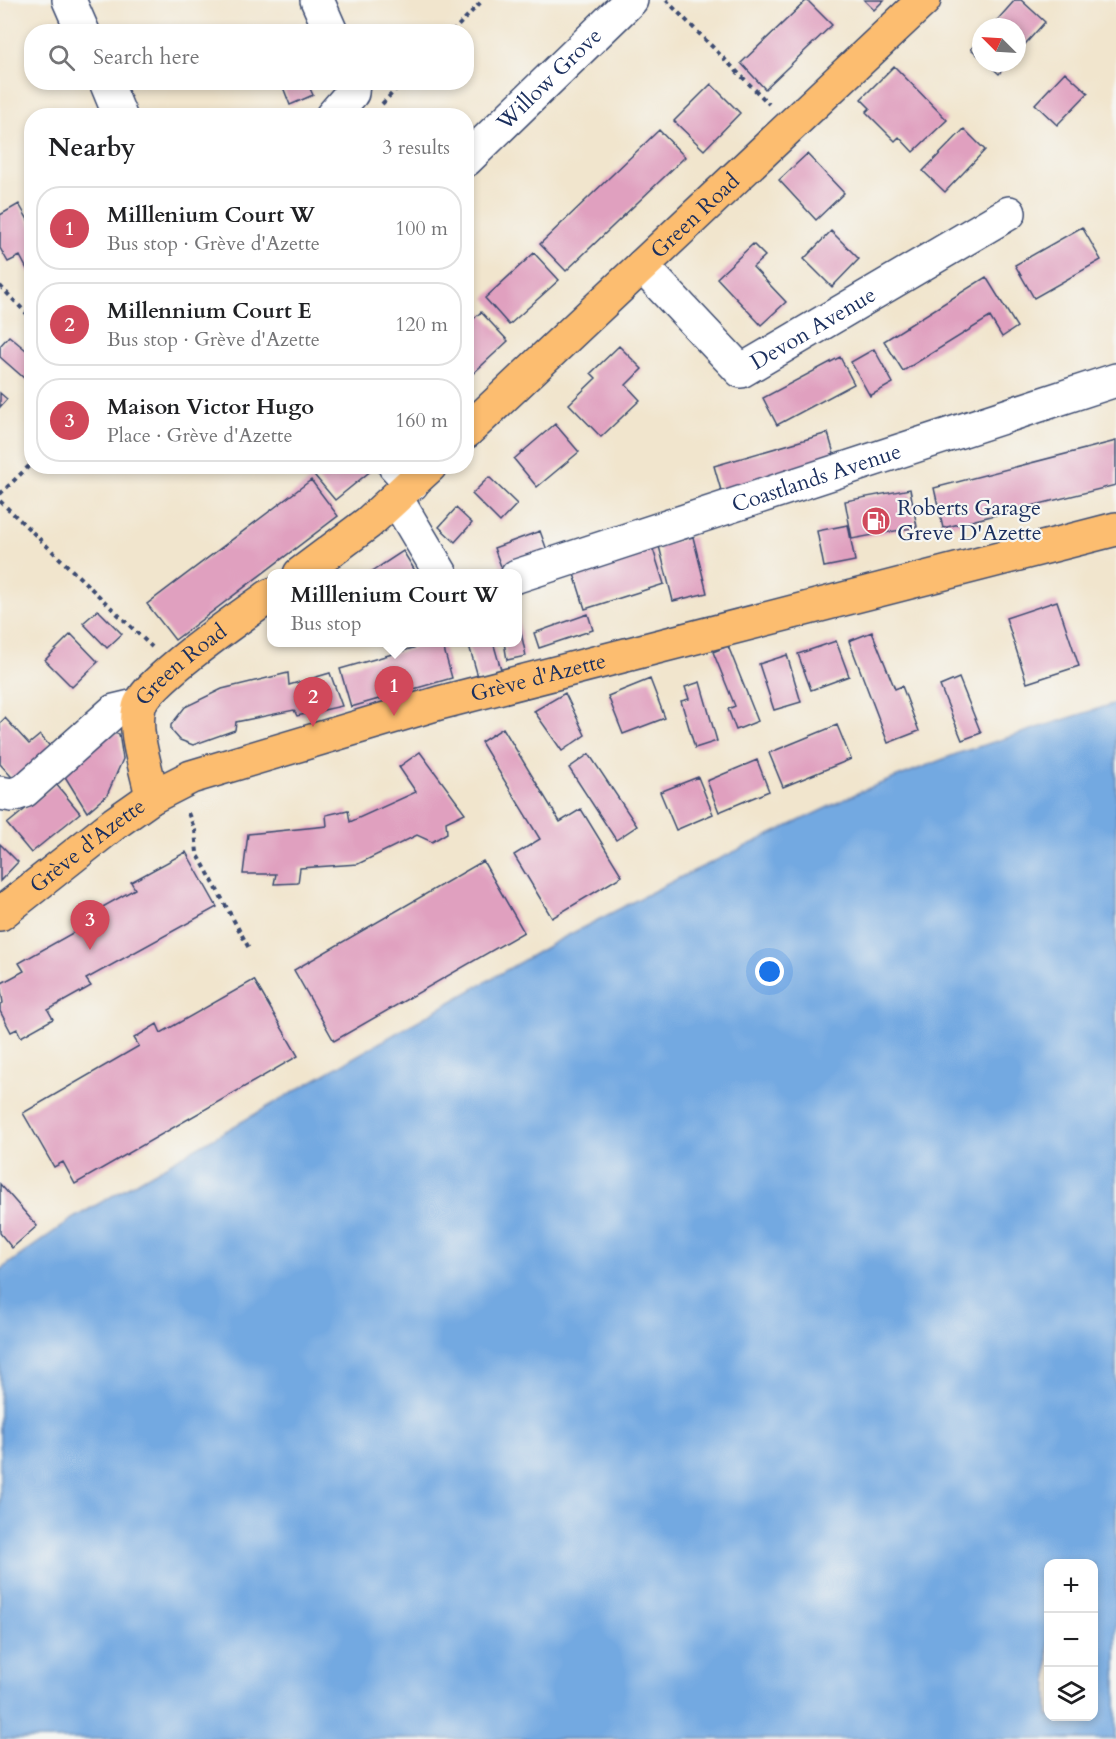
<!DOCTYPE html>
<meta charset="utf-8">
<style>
body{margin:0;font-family:Cardo,serif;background:#f6f6f6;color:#202124}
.controls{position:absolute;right:18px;bottom:18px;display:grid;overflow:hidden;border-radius:12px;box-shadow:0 3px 9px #0003}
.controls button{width:54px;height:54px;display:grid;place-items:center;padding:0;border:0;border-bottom:2px solid #e0e0e0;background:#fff;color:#202124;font:30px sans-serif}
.compass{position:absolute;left:972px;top:18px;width:54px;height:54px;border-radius:50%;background:#fff;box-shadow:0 3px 9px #0003;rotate:294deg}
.you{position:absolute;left:770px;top:972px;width:21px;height:21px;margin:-15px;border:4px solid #fff;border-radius:50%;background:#1a73e8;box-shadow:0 0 0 9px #1a73e833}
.badge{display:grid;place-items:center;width:39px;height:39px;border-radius:50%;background:#d1495b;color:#fff;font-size:20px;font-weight:700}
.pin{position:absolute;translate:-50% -50px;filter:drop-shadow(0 2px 3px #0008)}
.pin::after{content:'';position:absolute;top:32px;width:21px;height:18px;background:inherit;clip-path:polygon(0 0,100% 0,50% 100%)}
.popup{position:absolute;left:267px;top:569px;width:255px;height:78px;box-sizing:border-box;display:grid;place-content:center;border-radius:12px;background:#fff;filter:drop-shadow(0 2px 4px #0005);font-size:20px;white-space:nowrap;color:#757577}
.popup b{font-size:22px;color:#202124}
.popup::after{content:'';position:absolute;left:50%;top:100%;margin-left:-12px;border:12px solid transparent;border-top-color:#fff}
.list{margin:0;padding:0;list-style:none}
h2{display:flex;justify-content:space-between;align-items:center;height:78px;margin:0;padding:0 24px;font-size:26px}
h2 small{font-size:20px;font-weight:400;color:#757577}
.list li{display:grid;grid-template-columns:39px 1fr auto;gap:18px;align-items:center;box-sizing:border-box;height:84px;margin:0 12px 12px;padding:0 12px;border:2px solid #e0e0e0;border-radius:24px}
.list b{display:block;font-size:22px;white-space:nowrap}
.list p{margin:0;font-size:20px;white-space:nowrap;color:#757577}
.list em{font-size:20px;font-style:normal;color:#757577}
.icon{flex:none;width:33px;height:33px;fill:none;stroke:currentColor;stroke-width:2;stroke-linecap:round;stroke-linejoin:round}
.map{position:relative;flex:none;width:1116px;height:1739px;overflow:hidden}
.search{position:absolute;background:#fff;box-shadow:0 3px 9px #0003;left:24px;top:24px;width:450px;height:66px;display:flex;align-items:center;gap:15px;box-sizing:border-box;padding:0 21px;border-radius:24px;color:#757577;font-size:22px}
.panel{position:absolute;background:#fff;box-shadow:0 3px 9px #0003;left:24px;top:108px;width:450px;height:366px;border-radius:24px}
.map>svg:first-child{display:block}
.water{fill:#73a9e1;stroke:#476ca0;stroke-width:1.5;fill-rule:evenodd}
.building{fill:#e0a0bf}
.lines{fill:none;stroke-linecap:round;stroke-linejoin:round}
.street-casing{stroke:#3b4a6f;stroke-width:36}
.primary-casing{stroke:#3b4a6f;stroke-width:36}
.path{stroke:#3b4a6f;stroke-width:4;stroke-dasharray:4.5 4.5;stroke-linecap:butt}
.street{stroke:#fff;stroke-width:33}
.primary{stroke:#fcbd6f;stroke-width:33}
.labels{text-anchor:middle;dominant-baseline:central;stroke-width:4.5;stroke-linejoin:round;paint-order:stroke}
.street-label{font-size:22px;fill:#1b2f5e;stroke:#f6f6f2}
.poi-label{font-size:22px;fill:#1b2f5e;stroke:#f6f6f2;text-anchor:start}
</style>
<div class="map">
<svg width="1116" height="1739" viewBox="0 0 1116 1739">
<rect width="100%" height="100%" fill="#f6f6f2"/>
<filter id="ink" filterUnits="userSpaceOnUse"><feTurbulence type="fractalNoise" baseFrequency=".0167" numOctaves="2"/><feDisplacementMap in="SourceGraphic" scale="12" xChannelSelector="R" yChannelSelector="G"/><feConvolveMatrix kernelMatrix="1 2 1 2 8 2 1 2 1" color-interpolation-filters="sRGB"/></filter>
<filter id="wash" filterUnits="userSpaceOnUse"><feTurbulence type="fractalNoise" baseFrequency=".008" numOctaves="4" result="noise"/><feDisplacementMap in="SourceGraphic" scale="24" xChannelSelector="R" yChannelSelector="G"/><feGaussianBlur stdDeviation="1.35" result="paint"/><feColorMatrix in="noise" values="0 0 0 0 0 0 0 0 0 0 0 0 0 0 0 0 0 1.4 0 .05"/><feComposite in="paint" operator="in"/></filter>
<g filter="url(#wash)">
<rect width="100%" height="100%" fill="#f1e5cd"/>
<path class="water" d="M 1116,703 L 1116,1739 L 0,1739 L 0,1270 L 72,1219 L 557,941 L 681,877 L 864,790 L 959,753 ZM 1048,1564 L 1094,1564 L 1094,1716 L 1048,1716 Z"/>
<g id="blocks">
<path class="building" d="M 807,0 L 832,25 L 765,89 L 741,63 Z
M 864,0 L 884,0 L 874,10 Z
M 1015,0 L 1021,0 L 1045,22 L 1017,53 L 1017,27 L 991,27 Z
M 981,38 L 981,58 L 971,49 Z
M 987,63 L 1008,63 L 999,74 Z
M 894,66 L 947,120 L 913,152 L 899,137 L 895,141 L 866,112 L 870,108 L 861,99 Z
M 1065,72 L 1088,93 L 1057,125 L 1035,104 Z
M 281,82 L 307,82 L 313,95 L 290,105 Z
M 711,84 L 740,113 L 704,150 L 674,121 Z
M 964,129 L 985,150 L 945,192 L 923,171 Z
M 659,130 L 685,157 L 566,271 L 540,244 Z
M 807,154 L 844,193 L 816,220 L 779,180 Z
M 19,204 L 32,227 L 32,271 L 29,273 L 20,256 L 8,262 L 0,248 L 0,215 Z
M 1082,227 L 1101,260 L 1034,298 L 1015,265 Z
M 831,231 L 859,259 L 832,287 L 804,259 Z
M 753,244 L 765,256 L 753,267 L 786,302 L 761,325 L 717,278 Z
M 534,253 L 559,280 L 509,325 L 485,298 Z
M 986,277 L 1017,327 L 1002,337 L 990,317 L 903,371 L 884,341 Z
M 481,312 L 508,341 L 466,380 L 466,326 Z
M 9,336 L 32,355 L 32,385 L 0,357 L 0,346 Z
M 619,346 L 642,369 L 626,385 L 640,400 L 601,437 L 569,404 L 596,378 L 591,373 Z
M 874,349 L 893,383 L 870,396 L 851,362 Z
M 840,357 L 854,384 L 777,425 L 763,398 Z
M 0,393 L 7,399 L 0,407 Z
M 555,424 L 579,452 L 537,487 L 514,459 Z
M 828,433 L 836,461 L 724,501 L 714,466 Z
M 1116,441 L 1116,485 L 943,528 L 934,488 Z
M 315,466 L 371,466 L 373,469 L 335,500 L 310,470 Z
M 489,477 L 517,504 L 500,522 L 472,494 Z
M 311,480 L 338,516 L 175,640 L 147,604 Z
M 910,489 L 917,527 L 852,539 L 845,501 Z
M 456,508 L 472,523 L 455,542 L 439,527 Z
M 848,525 L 855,561 L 824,567 L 817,531 Z
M 540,531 L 548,553 L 502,569 L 494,548 Z
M 693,537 L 707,593 L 673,601 L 659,546 Z
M 653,549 L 664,584 L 585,609 L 574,574 Z
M 403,551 L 417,574 L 368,574 Z
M 1057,601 L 1079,666 L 1027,683 L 1006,618 Z
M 98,610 L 122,634 L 107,648 L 83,623 Z
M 517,614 L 526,656 L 507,660 L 504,642 L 517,642 Z
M 588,614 L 593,630 L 539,648 L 534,633 Z
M 872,632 L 895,689 L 902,686 L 919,731 L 888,743 L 849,641 Z
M 71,634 L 98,662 L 72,687 L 45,660 Z
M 836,641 L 849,676 L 811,690 L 798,654 Z
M 434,642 L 442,642 L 452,678 L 351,707 L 340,669 Z
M 468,642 L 493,642 L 502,673 L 479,680 Z
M 728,646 L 758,721 L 736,730 L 728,709 L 735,706 L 713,652 Z
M 787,655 L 801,702 L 774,710 L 759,664 Z
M 288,673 L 289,685 L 330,673 L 342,706 L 297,716 L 294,710 L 236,722 L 235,730 L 193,745 L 180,740 L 171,730 L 171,725 L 185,707 L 222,689 Z
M 959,678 L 981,733 L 962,740 L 940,686 Z
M 650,679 L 665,718 L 623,734 L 608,696 Z
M 700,682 L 717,741 L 695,748 L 681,701 L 689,699 L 685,687 Z
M 565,693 L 585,735 L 562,751 L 534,711 Z
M 5,718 L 29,744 L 40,735 L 55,752 L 19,785 L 0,764 L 0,723 Z
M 837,725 L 851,759 L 783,787 L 769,753 Z
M 503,728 L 560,822 L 581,809 L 622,876 L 552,918 L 514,855 L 540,839 L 481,742 Z
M 106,733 L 119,734 L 123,759 L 107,795 L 87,812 L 64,775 Z
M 420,752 L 465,813 L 446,822 L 447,833 L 432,842 L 417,835 L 358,864 L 300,868 L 298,883 L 274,884 L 276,874 L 243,874 L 248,834 L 327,826 L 326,815 L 348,810 L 350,822 L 416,792 L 399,767 Z
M 589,754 L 637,826 L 616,840 L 569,768 Z
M 757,760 L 769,791 L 719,812 L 707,781 Z
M 698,777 L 713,814 L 676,830 L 660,792 Z
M 56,784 L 80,813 L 31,853 L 7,824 Z
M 0,844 L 18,862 L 0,881 Z
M 186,852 L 217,907 L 86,979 L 91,986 L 48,1010 L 53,1019 L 21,1037 L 17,1029 L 11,1032 L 0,1011 L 0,1005 L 3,1003 L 0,984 L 24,971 L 19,963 L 78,930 L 74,923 L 135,889 L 131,882 Z
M 483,861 L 524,932 L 334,1041 L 294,970 Z
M 254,980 L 298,1056 L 75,1184 L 63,1162 L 54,1167 L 23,1113 L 139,1046 L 134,1038 L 157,1024 L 161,1033 Z
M 0,1184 L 37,1226 L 12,1248 L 0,1233 Z"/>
</g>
</g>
<g filter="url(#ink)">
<use href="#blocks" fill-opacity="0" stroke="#3b4a6f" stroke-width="1.5"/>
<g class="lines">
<g class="street-casing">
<g id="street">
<path d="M 69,0 L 83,32"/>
<path d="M 317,0 L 331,32"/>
<path d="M 106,82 L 120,116"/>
<path d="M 332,116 L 352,93 L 353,82"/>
<path id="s1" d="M 466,160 L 631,0"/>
<path id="s2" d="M 642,266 L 741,371 L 1009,213"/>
<path d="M 395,466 L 412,484"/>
<path d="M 396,498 L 441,574"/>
<path id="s3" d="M 517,576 L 1116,380"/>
<path d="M 0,793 L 12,795 L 24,791 L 114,711 L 139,705"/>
</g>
</g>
<g class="primary-casing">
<g id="primary">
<path id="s4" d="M 466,432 L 924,0"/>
<path d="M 300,574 L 368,523 L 430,466"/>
<path id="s5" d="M 152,797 C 147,769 133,735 139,707 C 145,682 247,612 271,595"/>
<path id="s6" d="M 0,914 L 115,823 L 152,797 L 191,777 L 439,703 L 1116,529"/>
</g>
</g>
<path class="path" d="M 666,0 L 769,104
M 452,32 L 483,0
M 382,104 L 403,82
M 0,286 L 32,319
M 0,494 L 32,463
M 0,501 L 152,647
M 188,813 L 195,830 L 197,853 L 250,950"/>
<use href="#street" class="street"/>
<use href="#primary" class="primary"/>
</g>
</g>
<defs>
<g id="fuel-disc" transform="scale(1.5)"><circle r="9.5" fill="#d1495b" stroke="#f6f6f2"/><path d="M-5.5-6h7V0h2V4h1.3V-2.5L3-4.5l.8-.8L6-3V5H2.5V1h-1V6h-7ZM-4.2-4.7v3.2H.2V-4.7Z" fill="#fff"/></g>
</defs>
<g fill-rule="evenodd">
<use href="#fuel-disc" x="876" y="521"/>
</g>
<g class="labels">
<g class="street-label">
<text stroke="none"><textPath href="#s1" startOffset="116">Willow Grove</textPath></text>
<text stroke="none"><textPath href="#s4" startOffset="315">Green Road</textPath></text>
<text stroke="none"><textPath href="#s2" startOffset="228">Devon Avenue</textPath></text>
<text stroke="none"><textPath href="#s3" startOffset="315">Coastlands Avenue</textPath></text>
<text stroke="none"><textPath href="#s5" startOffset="152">Green Road</textPath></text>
<text stroke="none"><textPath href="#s6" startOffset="597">Grève d'Azette</textPath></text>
<text stroke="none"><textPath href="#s6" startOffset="111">Grève d'Azette</textPath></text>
</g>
<g class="poi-label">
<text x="897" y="508">Roberts Garage<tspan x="897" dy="25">Greve D'Azette</tspan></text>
</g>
</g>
</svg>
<div class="controls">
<button>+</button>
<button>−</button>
<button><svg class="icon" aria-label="layers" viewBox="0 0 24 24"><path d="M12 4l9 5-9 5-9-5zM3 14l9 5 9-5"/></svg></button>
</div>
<svg class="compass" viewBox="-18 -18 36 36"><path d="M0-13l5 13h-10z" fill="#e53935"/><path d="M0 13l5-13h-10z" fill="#757577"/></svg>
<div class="you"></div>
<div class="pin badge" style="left:394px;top:716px">1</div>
<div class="popup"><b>Milllenium Court W</b>Bus stop</div>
<div class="pin badge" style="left:313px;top:727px">2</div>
<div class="pin badge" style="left:90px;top:950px">3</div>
<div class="search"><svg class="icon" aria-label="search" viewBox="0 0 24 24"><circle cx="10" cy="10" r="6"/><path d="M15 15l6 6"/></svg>Search here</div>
<section class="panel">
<h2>Nearby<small>3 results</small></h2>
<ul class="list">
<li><span class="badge">1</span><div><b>Milllenium Court W</b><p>Bus stop · Grève d'Azette</p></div><em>100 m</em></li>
<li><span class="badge">2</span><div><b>Millennium Court E</b><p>Bus stop · Grève d'Azette</p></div><em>120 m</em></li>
<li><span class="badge">3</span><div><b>Maison Victor Hugo</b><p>Place · Grève d'Azette</p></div><em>160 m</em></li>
</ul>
</section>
</div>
